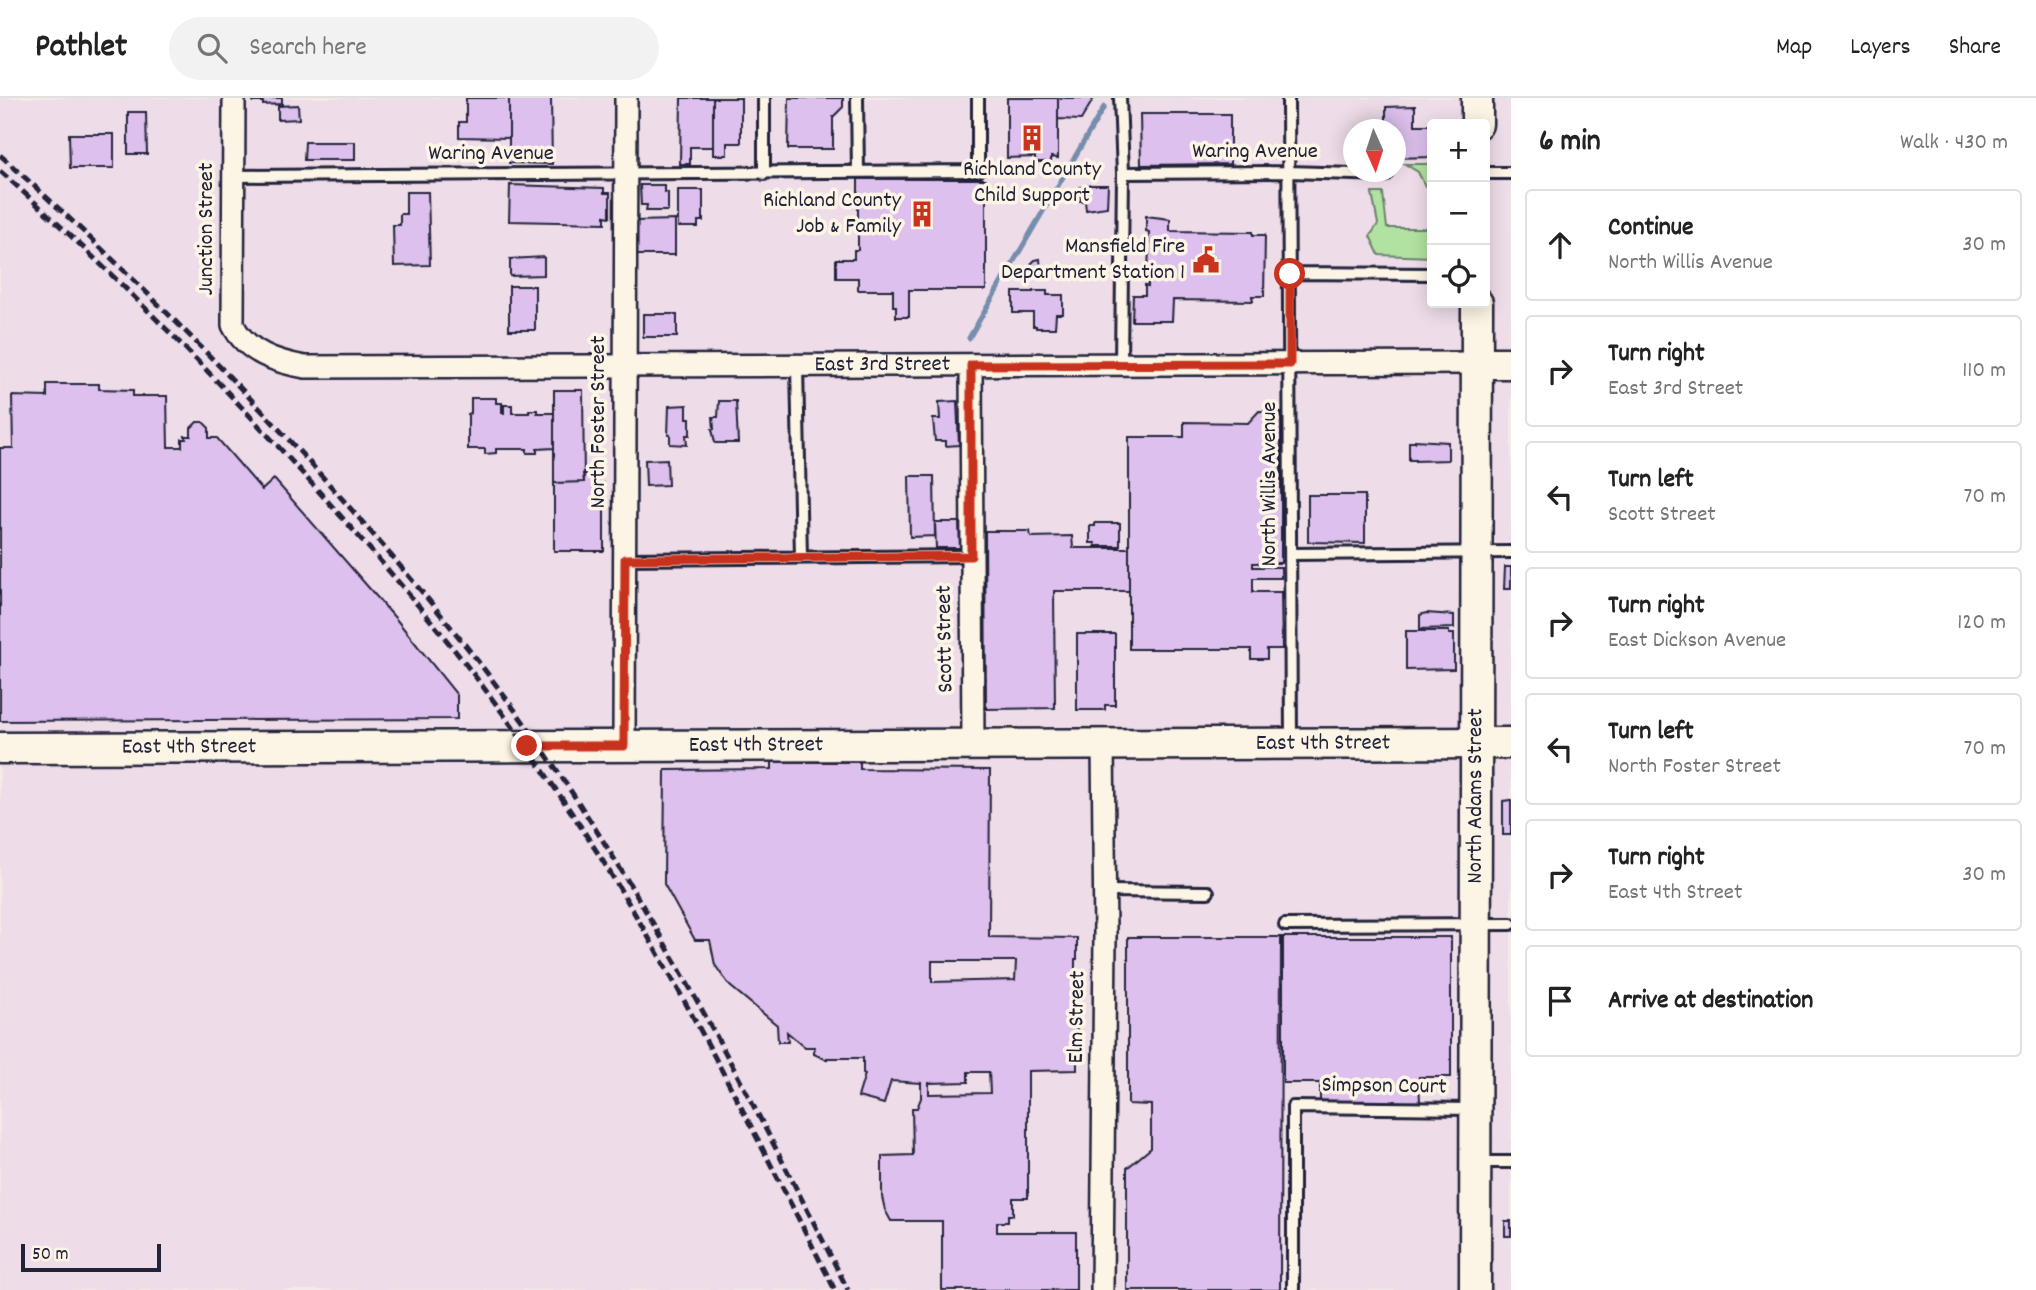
<!DOCTYPE html>
<meta charset="utf-8">
<style>
body{margin:0;font-family:Dekko,sans-serif;background:#f2f2f2;color:#222}
.controls{position:absolute;right:21px;top:21px;display:grid;overflow:hidden;border-radius:7px;box-shadow:0 4px 18px #0003}
.controls button{width:63px;height:63px;display:grid;place-items:center;padding:0;border:0;border-bottom:2px solid #e0e0e0;background:#fff;color:#222;font:35px sans-serif}
.compass{position:absolute;left:1343px;top:21px;width:63px;height:63px;border-radius:50%;background:#fff;box-shadow:0 4px 18px #0003;rotate:177deg}
.scale{position:absolute;left:21px;bottom:18px;width:140px;box-sizing:border-box;padding-left:7px;border:4px solid #22223b;border-top:0;font-size:19px;line-height:24px;white-space:nowrap;color:#22223b;-webkit-text-stroke:5px #fcf5e5;paint-order:stroke}
.stop{position:absolute;width:21px;height:21px;margin:-16px;border:5px solid #c8321e;border-radius:50%;background:#fff}
.stop.end{background:#c8321e;border-color:#fff;box-shadow:0 2px 7px #0008}
.list{margin:0;padding:0;list-style:none}
h2{display:flex;justify-content:space-between;align-items:center;height:91px;margin:0;padding:0 28px;font-size:30px}
h2 small{font-size:23px;font-weight:400;color:#767676}
.list li{display:grid;grid-template-columns:46px 1fr auto;gap:21px;align-items:center;box-sizing:border-box;height:112px;margin:0 14px 14px;padding:0 14px;border:2px solid #e0e0e0;border-radius:7px}
.list b{display:block;font-size:26px;white-space:nowrap}
.list p{margin:0;font-size:23px;white-space:nowrap;color:#767676}
.list em{font-size:23px;font-style:normal;color:#767676}
.icon{flex:none;width:38px;height:38px;fill:none;stroke:currentColor;stroke-width:2;stroke-linecap:round;stroke-linejoin:round}
.map{position:relative;flex:none;width:1511px;height:1192px;overflow:hidden}
header{display:flex;align-items:center;gap:42px;box-sizing:border-box;height:98px;padding:0 35px;background:#fff;border-bottom:2px solid #e0e0e0}
header strong{font-size:33px}
nav{display:flex;gap:38px;margin-inline-start:auto;font-size:24px}
.search{width:490px;height:63px;background:#f2f2f2;display:flex;align-items:center;gap:18px;box-sizing:border-box;padding:0 24px;border-radius:38px;color:#767676;font-size:26px}
main{display:flex}
aside{flex:1;background:#fff}
.map>svg:first-child{display:block}
.built{fill:#eedde9;fill-rule:evenodd}
.green{fill:#b2e2a1;stroke:#6a826e;stroke-width:2}
.lines{fill:none;stroke-linecap:round;stroke-linejoin:round}
.stream{stroke:#768dac;stroke-width:5}
.building{fill:#ddc0ed;stroke:#22223b;stroke-width:2;fill-rule:evenodd}
.lane-casing{stroke:#22223b;stroke-width:16}
.street-casing{stroke:#22223b;stroke-width:26}
.secondary-casing{stroke:#22223b;stroke-width:35}
.lane{stroke:#fcf5e5;stroke-width:10}
.street{stroke:#fcf5e5;stroke-width:21}
.secondary{stroke:#fcf5e5;stroke-width:30}
.rail{stroke:#22223b;stroke-width:5;stroke-dasharray:10 5;stroke-linecap:butt}
.route{stroke:#c8321e;stroke-width:9}
.labels{text-anchor:middle;dominant-baseline:central;stroke-width:7;stroke-linejoin:round;paint-order:stroke}
.street-label{font-size:23px;fill:#22223b;stroke:#fcf5e5}
.poi-label{font-size:23px;fill:#22223b;stroke:#fcf5e5;text-anchor:end}
</style>
<header>
<strong>Pathlet</strong>
<div class="search"><svg class="icon" aria-label="search" viewBox="0 0 24 24"><circle cx="10" cy="10" r="6"/><path d="M15 15l6 6"/></svg>Search here</div>
<nav><a>Map</a><a>Layers</a><a>Share</a></nav>
</header>
<main>
<div class="map">
<svg width="1511" height="1192" viewBox="0 0 1511 1192">
<rect width="100%" height="100%" fill="#f6eae7"/>
<filter id="ink" filterUnits="userSpaceOnUse"><feTurbulence type="fractalNoise" baseFrequency=".0143" numOctaves="2"/><feDisplacementMap in="SourceGraphic" scale="14" xChannelSelector="R" yChannelSelector="G"/><feConvolveMatrix kernelMatrix="1 2 1 2 8 2 1 2 1" color-interpolation-filters="sRGB"/></filter>
<g filter="url(#ink)">
<path class="built" d="M 0,0 L 1511,0 L 1511,1192 L 0,1192 ZM 1432,26 L 1485,26 L 1485,205 L 1432,205 ZM 1353,32 L 1395,32 L 1395,74 L 1353,74 Z"/>
<path class="green" d="M 1405,66 L 1432,66 L 1432,89 L 1425,88 L 1418,74 Z
M 1372,95 L 1383,95 L 1387,130 L 1432,130 L 1432,159 L 1379,157 L 1370,138 L 1378,126 Z"/>
<g class="lines">
<path class="stream" d="M 969,240 L 1104,9"/>
</g>
<path class="building" d="M 253,0 L 282,0 L 282,6 L 263,7 L 263,4 L 253,4 Z
M 466,0 L 509,0 L 509,40 L 459,39 L 459,24 L 466,24 Z
M 509,0 L 551,0 L 552,66 L 509,65 Z
M 681,0 L 713,0 L 713,49 L 690,49 L 690,66 L 680,66 Z
M 713,0 L 741,0 L 741,45 L 727,45 L 727,57 L 713,57 Z
M 789,0 L 843,0 L 843,9 L 833,19 L 833,51 L 788,51 Z
M 1007,0 L 1058,0 L 1058,60 L 1051,59 L 1051,64 L 1035,64 L 1035,59 L 1007,60 Z
M 1058,0 L 1094,0 L 1081,22 L 1058,21 Z
M 298,7 L 299,21 L 278,22 L 278,8 Z
M 1415,8 L 1415,27 L 1432,27 L 1432,59 L 1396,60 L 1396,27 L 1386,27 L 1386,9 Z
M 128,14 L 146,14 L 147,56 L 128,56 Z
M 1140,16 L 1230,16 L 1230,66 L 1141,67 Z
M 69,36 L 114,36 L 114,70 L 70,70 Z
M 305,44 L 355,44 L 355,62 L 304,62 Z
M 858,81 L 986,81 L 986,192 L 909,192 L 909,219 L 896,219 L 896,208 L 893,208 L 893,192 L 858,192 L 858,180 L 836,180 L 836,161 L 854,161 L 854,152 L 858,152 Z
M 510,87 L 604,90 L 604,95 L 610,95 L 610,119 L 605,118 L 605,125 L 509,123 Z
M 640,87 L 664,87 L 664,94 L 668,94 L 668,113 L 646,113 L 647,107 L 641,107 Z
M 1085,87 L 1108,87 L 1107,109 L 1086,112 L 1085,103 L 1080,103 L 1080,89 L 1085,89 Z
M 678,92 L 703,92 L 703,123 L 698,123 L 698,129 L 678,129 Z
M 406,94 L 428,94 L 430,167 L 394,168 L 393,127 L 400,127 L 400,116 L 406,116 Z
M 1146,118 L 1170,121 L 1170,133 L 1253,134 L 1253,137 L 1265,137 L 1264,198 L 1252,198 L 1253,203 L 1173,202 L 1172,223 L 1132,223 L 1133,197 L 1145,197 L 1145,187 L 1148,188 L 1149,134 L 1146,133 Z
M 675,122 L 675,157 L 636,157 L 635,123 Z
M 544,159 L 544,177 L 510,178 L 510,161 Z
M 1040,161 L 1041,172 L 1031,172 L 1031,166 L 1035,162 Z
M 509,188 L 535,188 L 535,232 L 509,232 Z
M 1033,193 L 1047,193 L 1047,197 L 1063,197 L 1063,216 L 1056,216 L 1055,230 L 1036,230 L 1036,228 L 1033,228 L 1033,215 L 1013,215 L 1013,194 L 1033,194 Z
M 643,216 L 677,216 L 677,239 L 643,239 Z
M 47,286 L 99,286 L 99,291 L 133,292 L 133,298 L 167,298 L 168,349 L 182,349 L 182,341 L 186,341 L 185,338 L 191,338 L 191,330 L 197,324 L 203,324 L 209,330 L 209,340 L 217,340 L 262,392 L 274,381 L 396,521 L 457,597 L 457,621 L 0,623 L 0,350 L 13,350 L 12,298 L 47,299 Z
M 554,292 L 583,292 L 584,384 L 554,385 Z
M 471,300 L 496,300 L 496,305 L 502,305 L 502,315 L 504,315 L 504,307 L 512,307 L 512,315 L 529,315 L 529,312 L 537,312 L 537,315 L 554,315 L 554,350 L 537,351 L 537,355 L 527,355 L 527,351 L 496,351 L 496,355 L 485,356 L 485,351 L 468,351 L 468,316 L 471,315 Z
M 719,303 L 736,303 L 738,345 L 715,345 L 712,331 L 714,331 L 713,319 L 718,319 Z
M 957,303 L 959,347 L 946,348 L 946,343 L 935,343 L 933,321 L 940,321 L 939,304 Z
M 687,307 L 687,320 L 690,320 L 690,337 L 686,337 L 687,347 L 670,346 L 670,337 L 668,337 L 669,308 Z
M 1259,313 L 1281,314 L 1281,465 L 1253,465 L 1253,469 L 1281,469 L 1281,480 L 1253,480 L 1253,494 L 1281,494 L 1282,551 L 1267,551 L 1267,561 L 1251,561 L 1251,551 L 1129,551 L 1129,339 L 1184,339 L 1184,324 L 1248,325 Z
M 1415,342 L 1448,344 L 1448,362 L 1415,363 L 1415,362 L 1409,362 L 1409,344 L 1415,344 Z
M 667,361 L 668,387 L 646,388 L 645,362 Z
M 583,376 L 593,376 L 593,385 L 604,385 L 604,453 L 554,453 L 554,385 L 584,384 Z
M 909,378 L 934,378 L 935,438 L 910,439 Z
M 1308,397 L 1365,397 L 1365,445 L 1308,444 Z
M 935,424 L 959,424 L 960,450 L 936,450 Z
M 1095,425 L 1120,425 L 1120,448 L 1095,448 L 1095,445 L 1090,445 L 1090,428 L 1095,428 Z
M 985,433 L 1030,433 L 1031,439 L 1072,438 L 1073,450 L 1129,450 L 1129,493 L 1054,493 L 1055,610 L 986,611 Z
M 1505,469 L 1511,469 L 1511,491 L 1504,491 Z
M 1426,515 L 1454,517 L 1454,530 L 1420,531 L 1420,517 Z
M 1406,533 L 1449,533 L 1449,536 L 1454,536 L 1454,571 L 1406,572 Z
M 1077,536 L 1115,536 L 1115,607 L 1105,607 L 1105,612 L 1077,612 Z
M 772,664 L 860,664 L 860,671 L 990,672 L 989,839 L 1077,840 L 1077,861 L 1075,861 L 1075,883 L 1077,885 L 1077,972 L 1028,973 L 1028,1100 L 1013,1100 L 1013,1117 L 1008,1117 L 1008,1124 L 997,1124 L 997,1134 L 1076,1134 L 1076,1192 L 942,1192 L 942,1123 L 891,1123 L 885,1112 L 882,1099 L 882,1058 L 913,1057 L 912,1010 L 917,1010 L 921,1000 L 921,985 L 891,983 L 884,1006 L 858,999 L 865,976 L 863,975 L 863,960 L 827,960 L 827,962 L 814,956 L 814,949 L 805,949 L 787,934 L 788,944 L 778,944 L 777,927 L 730,888 L 715,867 L 710,842 L 695,842 L 664,786 L 665,672 L 772,671 ZM 932,863 L 1016,863 L 1015,882 L 932,884 ZM 968,974 L 989,974 L 990,995 L 929,996 L 929,985 L 968,984 Z
M 1511,702 L 1511,737 L 1503,737 L 1503,703 Z
M 1128,839 L 1281,839 L 1280,1192 L 1127,1192 L 1127,1070 L 1151,1050 L 1151,1007 L 1128,1006 Z
M 1283,839 L 1451,839 L 1451,979 L 1419,979 L 1420,1004 L 1320,1004 L 1320,985 L 1283,985 Z
M 1505,1123 L 1511,1123 L 1511,1138 L 1505,1138 Z"/>
<g class="lines">
<g class="lane-casing">
<path id="lane" d="M 764,0 L 764,76
M 857,0 L 858,74
M 1120,0 L 1123,75 L 1121,266
M 1288,0 L 1291,645
M 1123,75 L 1289,74 L 1386,77
M 1485,75 L 1511,75
M 233,78 L 978,73 L 978,0
M 1290,175 L 1432,176
M 797,268 L 801,459
M 1291,456 L 1511,454
M 625,461 L 971,458
M 1105,793 L 1208,794
M 1285,827 L 1511,826
M 1479,1064 L 1511,1064
M 1293,1192 L 1293,1009 L 1473,1011"/>
</g>
<g class="street-casing">
<g id="street">
<path id="s1" d="M 234,0 L 233,227 C 247,255 277,264 305,269 L 1478,265"/>
<path d="M 971,267 L 973,647"/>
<path d="M 624,648 L 626,0"/>
<path d="M 1102,1192 L 1105,836 L 1103,646"/>
</g>
</g>
<g class="secondary-casing">
<g id="secondary">
<path d="M 1477,0 L 1477,26"/>
<path d="M 1478,265 L 1511,265"/>
<path id="s2" d="M 0,650 L 1511,645"/>
<path id="s3" d="M 1475,1192 L 1477,205"/>
</g>
</g>
<use href="#lane" class="lane"/>
<use href="#street" class="street"/>
<use href="#secondary" class="secondary"/>
<path class="rail" d="M 0,57 C 121,165 236,281 344,403 C 413,482 481,562 541,649 C 660,820 754,1007 848,1192
M 0,73 C 120,180 232,295 338,415 C 405,490 471,568 528,651 C 558,694 587,737 614,781 C 695,914 764,1054 835,1192"/>
</g>
</g>
<g class="lines" filter="url(#ink)">
<path class="route" d="M 527,648 L 624,648 L 625,461 L 971,458 L 971,267 L 1290,266 L 1290,176"/>
</g>
<defs>
<g id="building-bare" transform="scale(2.1)"><path d="M-4-6H4V6H1V3H-1V6H-4ZM-2.5-4.3h1.7v1.8h-1.7ZM.8-4.3h1.7v1.8H.8ZM-2.5-1h1.7V.8h-1.7ZM.8-1h1.7V.8H.8Z" fill="#c8321e" stroke="#fcf5e5" stroke-width="2.5" paint-order="stroke"/></g>
<g id="civic-bare" transform="scale(2.1)"><path d="M-.6-6.5H3V-4.5H.6V-3L4-1V1h2V6H-6V1h2V-1L-.6-3ZM-1.2 2.5V6h2.4V2.5Z" fill="#c8321e" stroke="#fcf5e5" stroke-width="2.5" paint-order="stroke"/></g>
</defs>
<g fill-rule="evenodd">
<use href="#building-bare" x="1032" y="40"/>
<use href="#building-bare" x="922" y="116"/>
<use href="#civic-bare" x="1206" y="162"/>
</g>
<g class="labels">
<g class="street-label">
<text x="1255" y="54">Waring Avenue</text>
<text x="491" y="56">Waring Avenue</text>
<text transform="translate(207 131) rotate(-90)">Junction Street</text>
<text stroke="none"><textPath href="#s1" startOffset="891">East 3rd Street</textPath></text>
<text transform="translate(599 324) rotate(-90)">North Foster Street</text>
<text transform="translate(1270 386) rotate(-90)">North Willis Avenue</text>
<text transform="translate(946 541) rotate(-91)">Scott Street</text>
<text stroke="none"><textPath href="#s2" startOffset="1323">East 4th Street</textPath></text>
<text stroke="none"><textPath href="#s2" startOffset="756">East 4th Street</textPath></text>
<text stroke="none"><textPath href="#s2" startOffset="189">East 4th Street</textPath></text>
<text stroke="none"><textPath href="#s3" startOffset="494">North Adams Street</textPath></text>
<text transform="translate(1078 919) rotate(-89)">Elm Street</text>
<text transform="translate(1384 989) rotate(1)">Simpson Court</text>
</g>
<g class="poi-label">
<text x="1032" y="72" text-anchor="middle">Richland County<tspan x="1032" dy="26">Child Support</tspan></text>
<text x="901" y="103">Richland County<tspan x="901" dy="26">Job &amp; Family</tspan></text>
<text x="1185" y="149">Mansfield Fire<tspan x="1185" dy="26">Department Station 1</tspan></text>
</g>
</g>
</svg>
<div class="controls">
<button>+</button>
<button>−</button>
<button><svg class="icon" aria-label="locate" viewBox="0 0 24 24"><circle cx="12" cy="12" r="6"/><path d="M12 2v4M12 18v4M2 12h4M18 12h4"/></svg></button>
</div>
<svg class="compass" viewBox="-18 -18 36 36"><path d="M0-13l5 13h-10z" fill="#e53935"/><path d="M0 13l5-13h-10z" fill="#767676"/></svg>
<div class="scale">50 m</div>
<div class="stop" style="left:1290px;top:176px"></div>
<div class="stop end" style="left:527px;top:648px"></div>
</div>
<aside>
<h2>6 min<small>Walk · 430 m</small></h2>
<ul class="list">
<li><svg class="icon" aria-label="ahead" viewBox="0 0 24 24"><path d="M12 20V5M6 11l6-6 6 6"/></svg><div><b>Continue</b><p>North Willis Avenue</p></div><em>30 m</em></li>
<li><svg class="icon" aria-label="right" viewBox="0 0 24 24"><path d="M7 20v-9h11M14 6l5 5-5 5"/></svg><div><b>Turn right</b><p>East 3rd Street</p></div><em>110 m</em></li>
<li><svg class="icon" aria-label="left" viewBox="0 0 24 24"><path d="M17 20v-9H6M10 6l-5 5 5 5"/></svg><div><b>Turn left</b><p>Scott Street</p></div><em>70 m</em></li>
<li><svg class="icon" aria-label="right" viewBox="0 0 24 24"><path d="M7 20v-9h11M14 6l5 5-5 5"/></svg><div><b>Turn right</b><p>East Dickson Avenue</p></div><em>120 m</em></li>
<li><svg class="icon" aria-label="left" viewBox="0 0 24 24"><path d="M17 20v-9H6M10 6l-5 5 5 5"/></svg><div><b>Turn left</b><p>North Foster Street</p></div><em>70 m</em></li>
<li><svg class="icon" aria-label="right" viewBox="0 0 24 24"><path d="M7 20v-9h11M14 6l5 5-5 5"/></svg><div><b>Turn right</b><p>East 4th Street</p></div><em>30 m</em></li>
<li><svg class="icon" aria-label="arrive" viewBox="0 0 24 24"><path d="M6 21V4h12l-3 4 3 4H6"/></svg><div><b>Arrive at destination</b></div></li>
</ul>
</aside>
</main>
